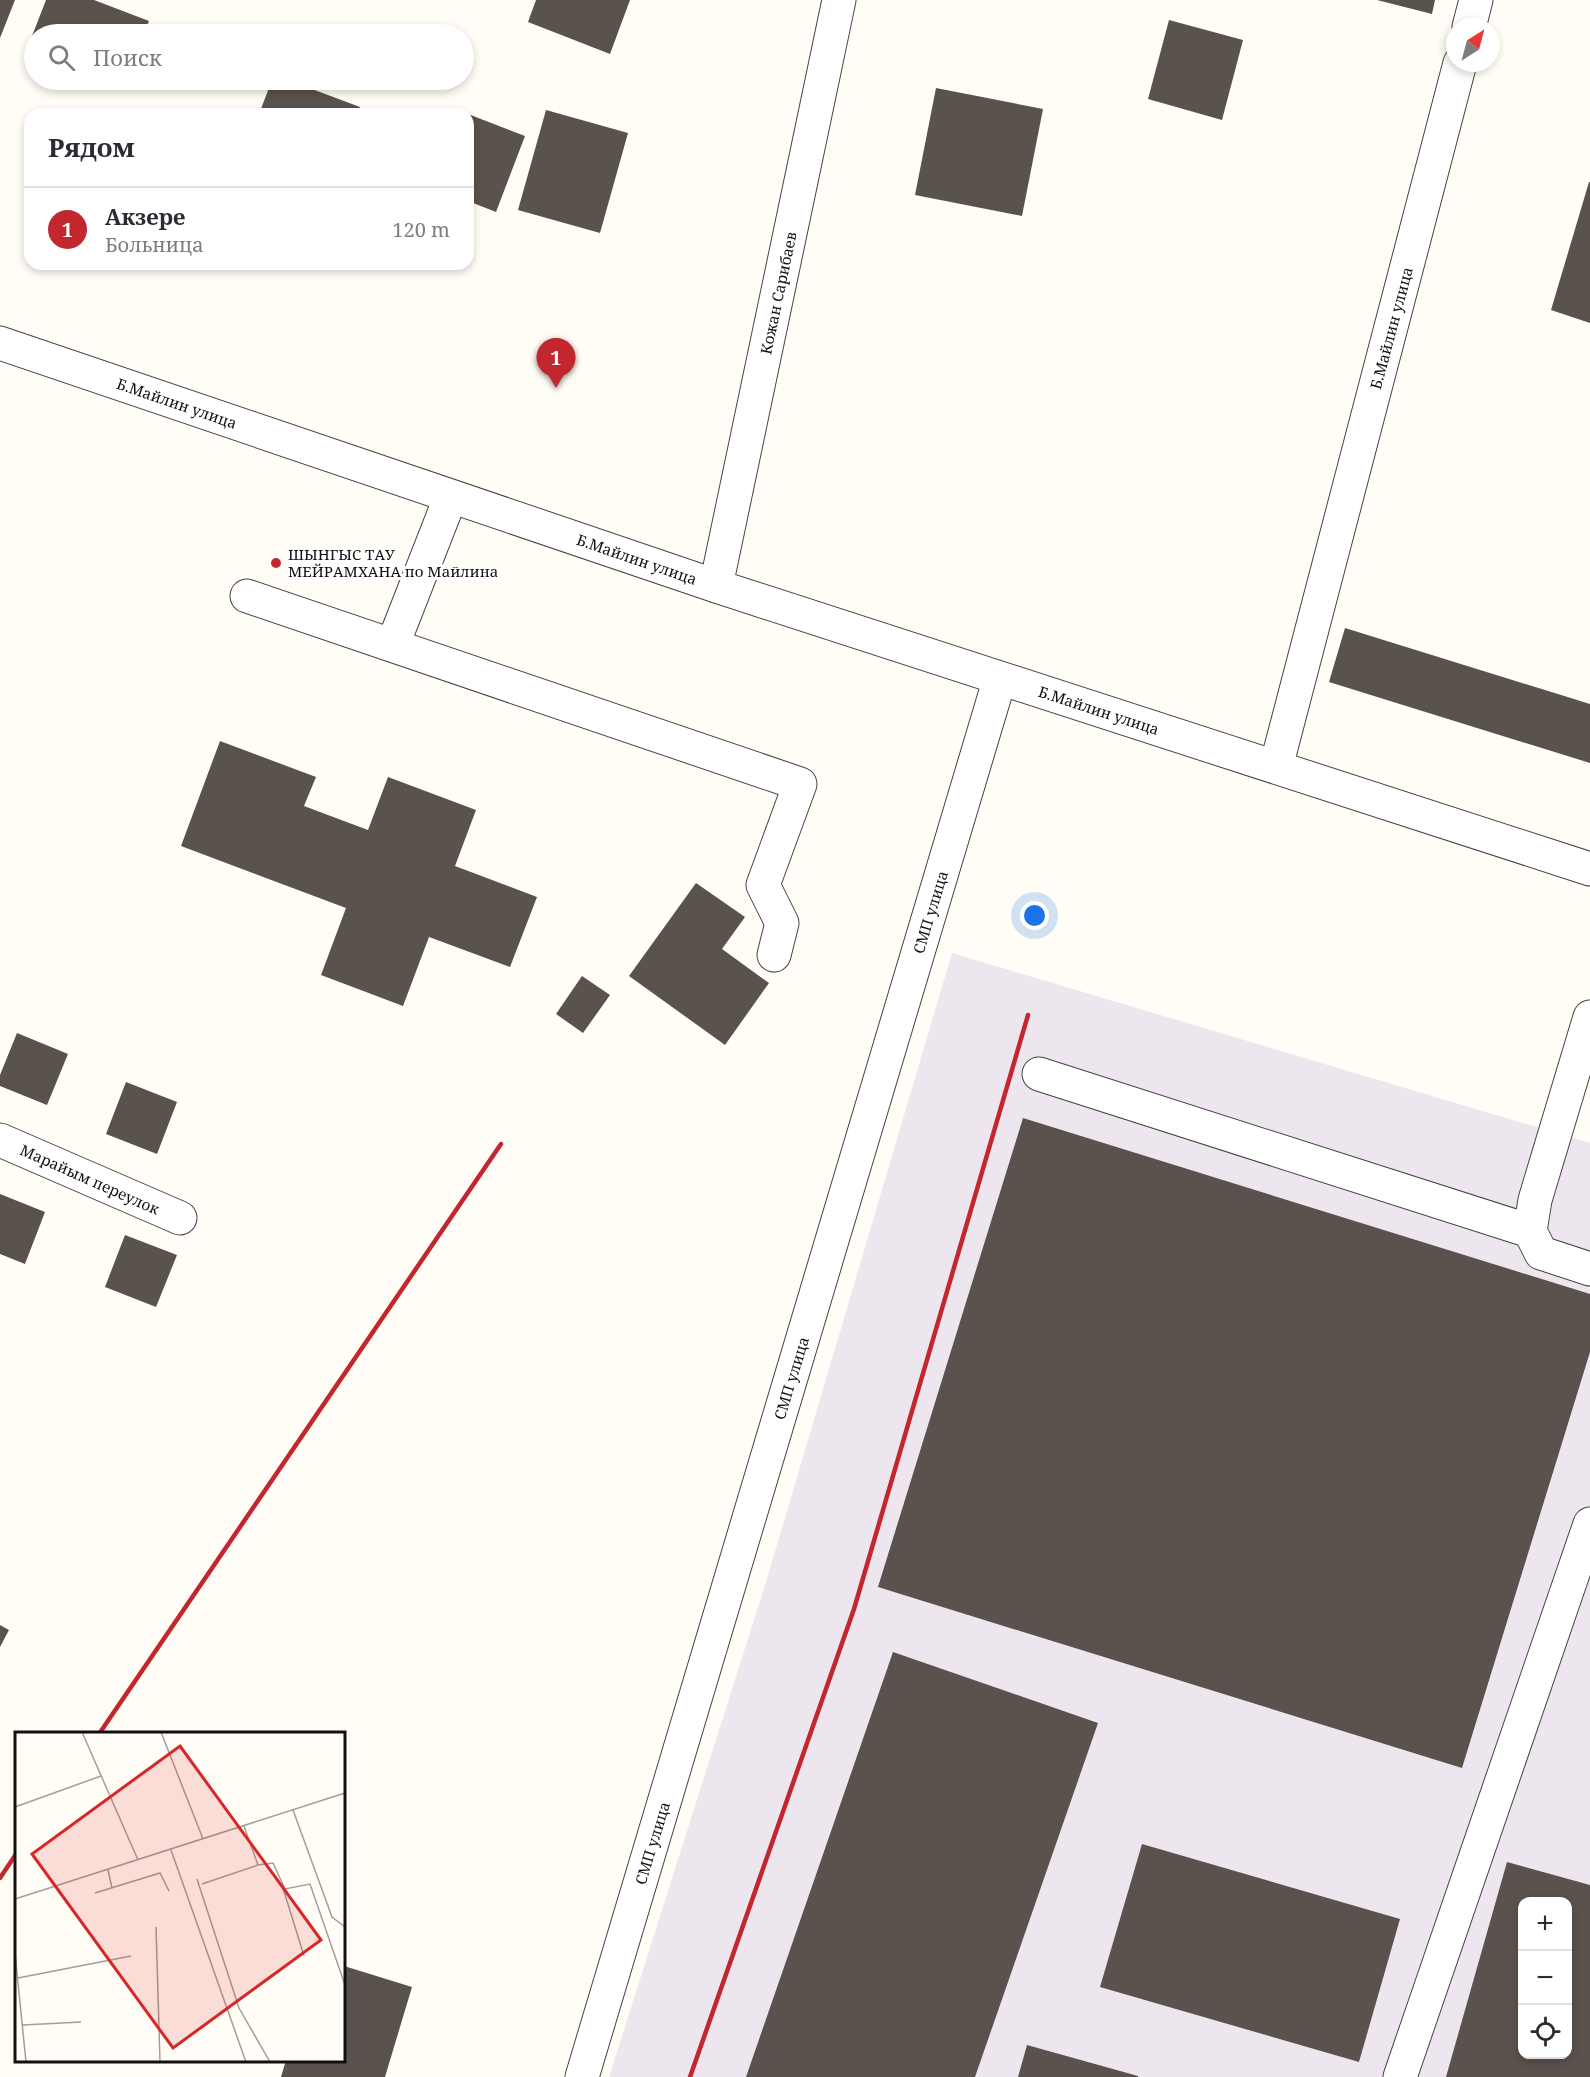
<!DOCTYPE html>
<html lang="ru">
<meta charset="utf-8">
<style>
body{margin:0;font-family:"Noto Serif",serif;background:#f2f2f3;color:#2b2b33}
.controls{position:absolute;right:18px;bottom:18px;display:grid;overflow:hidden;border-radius:12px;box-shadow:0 3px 9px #0003}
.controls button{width:54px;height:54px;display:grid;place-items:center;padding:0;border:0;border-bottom:2px solid #e1e1e2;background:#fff;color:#2b2b33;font:30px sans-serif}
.compass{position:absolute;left:1446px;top:18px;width:54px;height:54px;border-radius:50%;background:#fff;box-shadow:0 3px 9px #0003;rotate:36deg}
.you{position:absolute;left:1035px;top:916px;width:21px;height:21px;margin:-15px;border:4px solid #fff;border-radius:50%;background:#1a73e8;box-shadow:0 0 0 9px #1a73e833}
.badge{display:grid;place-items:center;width:39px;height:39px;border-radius:50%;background:#c4262e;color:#fff;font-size:20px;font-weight:700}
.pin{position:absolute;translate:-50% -50px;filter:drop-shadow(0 2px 3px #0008)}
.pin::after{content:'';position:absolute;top:32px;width:21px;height:18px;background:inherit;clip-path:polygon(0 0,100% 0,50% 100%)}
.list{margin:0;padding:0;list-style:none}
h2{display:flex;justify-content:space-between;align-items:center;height:78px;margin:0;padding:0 24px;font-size:26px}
h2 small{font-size:20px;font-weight:400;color:#7c7c81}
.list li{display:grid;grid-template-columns:39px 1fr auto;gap:18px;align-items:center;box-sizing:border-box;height:84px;padding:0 24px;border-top:2px solid #e1e1e2}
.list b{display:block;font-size:22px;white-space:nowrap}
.list p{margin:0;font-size:20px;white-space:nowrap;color:#7c7c81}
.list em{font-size:20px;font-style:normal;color:#7c7c81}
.icon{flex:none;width:33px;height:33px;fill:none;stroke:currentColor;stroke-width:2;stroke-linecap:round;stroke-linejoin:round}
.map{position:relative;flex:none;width:1590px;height:2077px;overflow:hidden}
.search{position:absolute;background:#fff;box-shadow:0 3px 9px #0003;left:24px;top:24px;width:450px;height:66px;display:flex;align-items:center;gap:15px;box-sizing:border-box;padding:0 21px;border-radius:33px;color:#7c7c81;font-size:22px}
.panel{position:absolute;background:#fff;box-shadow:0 3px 9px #0003;left:24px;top:108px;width:450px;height:162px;border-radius:18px}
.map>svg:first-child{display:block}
.industrial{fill:#eee6ef;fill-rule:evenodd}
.building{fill:#5a524d;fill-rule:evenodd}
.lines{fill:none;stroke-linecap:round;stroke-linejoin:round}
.minor-casing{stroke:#444;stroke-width:35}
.minor{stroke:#fff;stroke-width:33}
.rail{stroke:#c4262e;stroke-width:4.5}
.poi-dot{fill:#c4262e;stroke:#fff;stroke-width:2}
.labels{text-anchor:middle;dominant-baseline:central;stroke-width:6;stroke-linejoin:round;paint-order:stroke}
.street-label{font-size:15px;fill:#111;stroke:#fff}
.poi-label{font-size:15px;fill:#111;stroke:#fff;text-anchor:start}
.inset-road{fill:none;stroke:#a09f9a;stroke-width:1.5}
.view{fill:#d62828;fill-opacity:0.15;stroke:#d62828;stroke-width:3}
.inset-edge{fill:none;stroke:#111;stroke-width:3}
</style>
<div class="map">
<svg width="1590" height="2077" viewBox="0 0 1590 2077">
<rect width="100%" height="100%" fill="#fffdf5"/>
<path class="industrial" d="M 952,953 L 1590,1143 L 1590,2077 L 609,2077 L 766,1582 ZM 1522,1902 L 1568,1902 L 1568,2054 L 1522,2054 Z"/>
<path class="building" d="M 0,0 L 15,0 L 0,38 Z
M 46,0 L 94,0 L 149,21 L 144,34 L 34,34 L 34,52 L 27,49 Z
M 536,0 L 630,0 L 610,54 L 528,22 Z
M 1377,0 L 1435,0 L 1432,14 Z
M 1169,20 L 1243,40 L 1222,120 L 1148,99 Z
M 107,80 L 127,80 L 124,86 Z
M 272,80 L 288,80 L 360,107 L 357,114 L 259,114 Z
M 936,88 L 1043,109 L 1022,216 L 915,195 Z
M 546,110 L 628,133 L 600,233 L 518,210 Z
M 468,114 L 525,136 L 496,212 L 468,201 Z
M 1589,182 L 1590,182 L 1590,323 L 1551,310 Z
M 1345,628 L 1590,704 L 1590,763 L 1329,682 Z
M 220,741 L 316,777 L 304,806 L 368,830 L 388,777 L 476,810 L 455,866 L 537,897 L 510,967 L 429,937 L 403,1006 L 321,975 L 346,908 L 181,846 Z
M 696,883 L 745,917 L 722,949 L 769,983 L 725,1045 L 629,976 Z
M 582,976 L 610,995 L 583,1033 L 556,1014 Z
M 17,1033 L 68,1054 L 47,1105 L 0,1086 L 0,1075 Z
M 126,1082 L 177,1102 L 157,1154 L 106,1134 Z
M 1023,1118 L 1590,1294 L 1590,1352 L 1462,1768 L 878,1587 Z
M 0,1194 L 45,1212 L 25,1264 L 0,1254 Z
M 125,1235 L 177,1255 L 156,1307 L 105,1287 Z
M 0,1625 L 9,1630 L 0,1647 Z
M 893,1652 L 1098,1723 L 975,2077 L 746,2077 Z
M 1142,1844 L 1400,1919 L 1359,2062 L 1100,1987 Z
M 1507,1862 L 1590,1885 L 1590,2077 L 1446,2077 ZM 1522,1902 L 1568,1902 L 1568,2054 L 1522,2054 Z
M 344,1966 L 412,1987 L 385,2077 L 281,2077 L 286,2060 L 344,2060 Z
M 1027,2045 L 1138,2076 L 1138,2077 L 1018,2077 Z"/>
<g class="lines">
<g class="minor-casing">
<path id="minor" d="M 1469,27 L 1476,0
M 0,343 L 716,586 L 1590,869
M 716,586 L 839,0
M 247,596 L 800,784 L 763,885 L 782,923 L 774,955
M 393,644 L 451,496
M 1276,767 L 1460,63
M 1590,1017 L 1535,1200 L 1530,1231 L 1541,1253 L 1590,1269
M 1039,1074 L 1530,1231
M 0,1140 L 180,1218
M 582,2077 L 1000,678
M 1400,2077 L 1590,1524"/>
</g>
<use href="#minor" class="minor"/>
<path class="rail" d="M 99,1734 L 501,1144
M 0,1878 L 16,1854
M 690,2077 L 854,1609 L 1028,1015"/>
</g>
<circle class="poi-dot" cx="276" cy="563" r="6"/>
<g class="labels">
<g class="street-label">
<text transform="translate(778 293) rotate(-78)">Кожан Сарибаев</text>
<text transform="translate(1391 328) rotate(-75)">Б.Майлин улица</text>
<text transform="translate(177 403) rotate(19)">Б.Майлин улица</text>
<text transform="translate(637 559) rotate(19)">Б.Майлин улица</text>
<text transform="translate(1099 710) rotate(18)">Б.Майлин улица</text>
<text transform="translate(930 912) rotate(-73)">СМП улица</text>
<text transform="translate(90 1179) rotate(24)">Марайым переулок</text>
<text transform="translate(791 1378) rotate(-73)">СМП улица</text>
<text transform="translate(652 1843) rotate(-73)">СМП улица</text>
</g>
<g class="poi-label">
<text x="288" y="554">ШЫНГЫС ТАУ<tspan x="288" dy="17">МЕЙРАМХАНА по Майлина</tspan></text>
</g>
</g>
<g transform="translate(15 1732)">
<rect width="330" height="330" fill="#fffdf5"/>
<path class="inset-road" d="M 67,0 L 123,128M 146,0 L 188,107M 0,75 L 86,44M 278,78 L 317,185 L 330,195M 229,94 L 243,133 L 258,131 L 270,157 L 295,152 L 330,253M 156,118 L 231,330M 93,138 L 97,156M 182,147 L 224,276 L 255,330M 187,152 L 243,133M 268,156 L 289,224M 80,161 L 145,141 L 154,159M 0,167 L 330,61M 141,195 L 145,330M 0,221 L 11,330M 3,246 L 116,224M 8,293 L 66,290"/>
<path class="view" d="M 165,14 L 306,208 L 158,316 L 17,122 Z"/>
<rect width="330" height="330" class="inset-edge"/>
</g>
</svg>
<div class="controls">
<button>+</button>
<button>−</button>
<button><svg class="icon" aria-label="locate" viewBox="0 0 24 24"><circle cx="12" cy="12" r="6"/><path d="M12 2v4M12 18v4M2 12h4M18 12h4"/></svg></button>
</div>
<svg class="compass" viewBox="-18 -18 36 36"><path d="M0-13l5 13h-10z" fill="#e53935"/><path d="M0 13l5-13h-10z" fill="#7c7c81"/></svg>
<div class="you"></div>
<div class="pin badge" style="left:556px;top:388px">1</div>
<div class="search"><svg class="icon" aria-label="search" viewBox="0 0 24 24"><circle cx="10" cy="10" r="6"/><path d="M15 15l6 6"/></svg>Поиск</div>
<section class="panel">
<h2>Рядом<small></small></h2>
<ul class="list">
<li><span class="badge">1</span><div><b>Акзере</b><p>Больница</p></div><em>120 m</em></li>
</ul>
</section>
</div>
